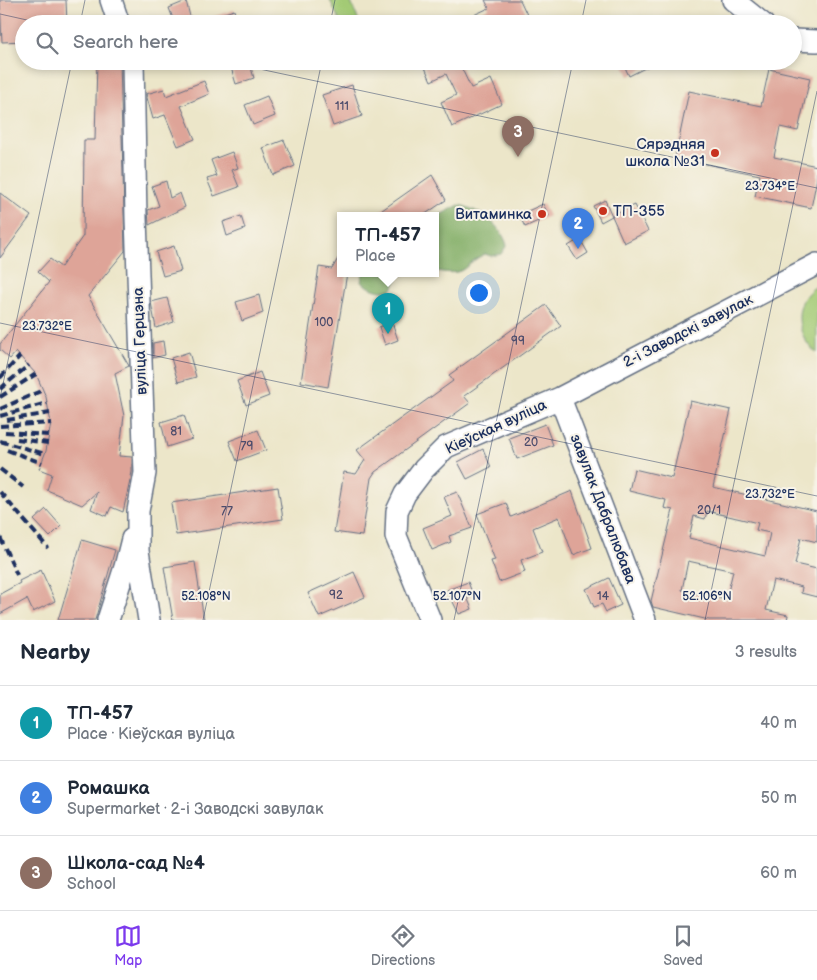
<!DOCTYPE html>
<meta charset="utf-8">
<style>
body{margin:0;font-family:"Balsamiq Sans",sans-serif;background:#f6f6f7;color:#1f2937}
.you{position:absolute;left:478px;top:292px;width:18px;height:18px;margin:-12px;border:4px solid #fff;border-radius:50%;background:#1a73e8;box-shadow:0 0 0 8px #1a73e833}
.badge{display:grid;place-items:center;width:32px;height:32px;border-radius:50%;background:#7c3aed;color:#fff;font-size:16px;font-weight:700}
.pin{position:absolute;translate:-50% -41px;filter:drop-shadow(0 1px 2px #0008)}
.pin::after{content:'';position:absolute;top:26px;width:18px;height:15px;background:inherit;clip-path:polygon(0 0,100% 0,50% 100%)}
.popup{position:absolute;left:337px;top:212px;width:102px;height:65px;box-sizing:border-box;display:grid;place-content:center;border-radius:0px;background:#fff;filter:drop-shadow(0 1px 4px #0005);font-size:16px;white-space:nowrap;color:#747a83}
.popup b{font-size:19px;color:#1f2937}
.popup::after{content:'';position:absolute;left:50%;top:100%;margin-left:-10px;border:10px solid transparent;border-top-color:#fff}
.list{margin:0;padding:0;list-style:none}
h2{display:flex;justify-content:space-between;align-items:center;height:65px;margin:0;padding:0 20px;font-size:21px}
h2 small{font-size:16px;font-weight:400;color:#747a83}
.list li{display:grid;grid-template-columns:32px 1fr auto;gap:15px;align-items:center;box-sizing:border-box;height:75px;padding:0 20px;border-top:1px solid #e0e1e3}
.list b{display:block;font-size:19px;white-space:nowrap}
.list p{margin:0;font-size:16px;white-space:nowrap;color:#747a83}
.list em{font-size:16px;font-style:normal;color:#747a83}
.icon{flex:none;width:28px;height:28px;fill:none;stroke:currentColor;stroke-width:2;stroke-linecap:round;stroke-linejoin:round}
.map{position:relative;flex:none;width:817px;height:620px;overflow:hidden}
.search{position:absolute;background:#fff;box-shadow:0 2px 8px #0003;left:15px;right:15px;top:15px;height:55px;display:flex;align-items:center;gap:12px;box-sizing:border-box;padding:0 18px;border-radius:28px;color:#747a83;font-size:19px}
.sheet{height:290px;background:#fff}
nav{display:flex;justify-content:space-around;align-items:center;box-sizing:border-box;height:70px;border-top:1px solid #e0e1e3;background:#fff;font-size:14px;color:#747a83}
nav a{display:grid;justify-items:center;gap:2px}
nav .on{color:#7c3aed}
.map>svg:first-child{display:block}
.green{fill:#a3ca75;stroke:#5f7c6a}
.forest{fill:#82ae66;stroke:#4e6e62}
.building{fill:#dea498;fill-rule:evenodd}
.lines{fill:none;stroke-linecap:round;stroke-linejoin:round}
.minor-casing{stroke:#646f83;stroke-width:24}
.minor{stroke:#fff;stroke-width:21}
.rail{stroke:#1b2f5e;stroke-width:4;stroke-dasharray:8 4;stroke-linecap:butt}
.ticks{fill:none;stroke:#1b2f5e;stroke-width:1;stroke-opacity:0.45}
.poi-dot{fill:#c8321e;stroke:#f7f3e8;stroke-width:2}
.labels{text-anchor:middle;dominant-baseline:central;stroke-width:4;stroke-linejoin:round;paint-order:stroke}
.number-label{font-size:12px;fill:#4c4c6c}
.poi-label{font-size:15px;fill:#1b2f5e;stroke:#f7f3e8;text-anchor:end}
.street-label{font-size:15px;fill:#1b2f5e;stroke:#f7f3e8}
.ticks-label{font-size:12px;text-anchor:middle;fill:#1b2f5e;stroke:#f7f3e8;stroke-width:4;stroke-linejoin:round;paint-order:stroke}
</style>
<div class="map">
<svg width="817" height="620" viewBox="0 0 817 620">
<rect width="100%" height="100%" fill="#f7f3e8"/>
<filter id="ink" filterUnits="userSpaceOnUse"><feTurbulence type="fractalNoise" baseFrequency=".02" numOctaves="2"/><feDisplacementMap in="SourceGraphic" scale="10" xChannelSelector="R" yChannelSelector="G"/><feConvolveMatrix kernelMatrix="1 2 1 2 8 2 1 2 1" color-interpolation-filters="sRGB"/></filter>
<filter id="wash" filterUnits="userSpaceOnUse"><feTurbulence type="fractalNoise" baseFrequency=".0096" numOctaves="4" result="noise"/><feDisplacementMap in="SourceGraphic" scale="20" xChannelSelector="R" yChannelSelector="G"/><feGaussianBlur stdDeviation="1.12" result="paint"/><feColorMatrix in="noise" values="0 0 0 0 0 0 0 0 0 0 0 0 0 0 0 0 0 1.4 0 .05"/><feComposite in="paint" operator="in"/></filter>
<g filter="url(#wash)">
<rect width="100%" height="100%" fill="#ece6c9"/>
<path class="green" d="M 330,0 L 350,0 L 360,24 L 341,24 Z
M 817,286 L 817,353 C 795,337 791,300 817,286 Z"/>
<path class="forest" d="M 459,205 C 479,209 501,225 507,245 L 501,254 L 491,256 L 485,254 C 461,265 469,277 436,271 L 436,217 Z
M 363,273 L 400,273 L 392,289 C 380,294 372,289 361,282 Z"/>
<g id="blocks">
<path class="building" d="M 0,0 L 66,0 L 67,24 L 24,24 L 24,41 L 2,42 Z
M 485,0 L 520,0 L 529,19 L 519,24 L 454,24 L 489,8 Z
M 186,1 L 192,24 L 175,24 L 169,8 Z
M 234,10 L 238,24 L 200,24 L 200,21 Z
M 97,61 L 120,61 L 125,251 L 88,296 L 129,366 L 115,373 L 124,416 L 119,456 L 132,457 L 132,472 L 123,512 L 111,507 L 107,516 L 91,509 L 97,492 L 82,505 L 47,490 L 52,474 L 39,469 L 46,451 L 51,423 L 46,397 L 36,374 L 16,352 L 10,359 L 0,350 L 0,344 L 49,282 L 38,272 L 50,259 L 61,267 L 83,236 L 84,140 L 95,140 Z
M 229,61 L 249,61 L 254,78 L 236,84 Z
M 422,61 L 472,61 L 461,67 L 471,88 L 491,79 L 502,104 L 452,127 L 441,102 L 456,95 L 446,74 L 431,81 Z
M 622,61 L 659,61 L 629,76 Z
M 769,69 L 810,78 L 798,131 L 780,127 L 774,157 L 817,166 L 817,178 L 811,208 L 755,196 L 760,175 L 675,158 L 689,91 L 761,106 Z
M 204,81 L 209,94 L 181,106 L 195,139 L 178,146 L 165,115 L 153,119 L 146,94 L 164,89 L 166,96 Z
M 352,85 L 362,116 L 333,126 L 322,95 Z
M 267,96 L 275,116 L 253,125 L 245,105 Z
M 284,140 L 295,166 L 273,175 L 263,148 Z
M 232,152 L 238,168 L 232,170 L 239,187 L 214,196 L 207,179 L 217,176 L 211,160 Z
M 432,175 L 446,200 L 424,215 L 375,215 Z
M 166,181 L 170,198 L 180,193 L 185,207 L 149,225 L 148,210 L 159,206 L 152,186 Z
M 0,193 L 31,216 L 0,258 Z
M 605,200 L 612,216 L 601,222 L 593,206 Z
M 543,204 L 549,216 L 525,227 L 519,215 Z
M 635,205 L 648,231 L 624,243 L 612,216 Z
M 241,216 L 245,229 L 227,236 L 223,222 Z
M 580,239 L 588,253 L 577,260 L 568,246 Z
M 174,246 L 181,271 L 163,276 L 156,252 Z
M 340,255 L 340,273 L 347,273 L 328,387 L 301,382 L 319,267 L 332,269 Z
M 259,295 L 263,313 L 242,321 L 236,302 Z
M 167,298 L 174,322 L 156,328 L 151,302 Z
M 546,305 L 561,326 L 464,396 L 470,403 L 375,472 L 371,478 L 362,536 L 334,532 L 344,472 L 356,474 L 365,460 L 357,450 L 453,381 L 449,375 Z
M 392,322 L 398,340 L 385,345 L 379,327 Z
M 163,341 L 165,355 L 153,358 L 153,343 Z
M 189,352 L 196,377 L 178,382 L 171,358 Z
M 260,372 L 269,396 L 246,405 L 237,381 Z
M 690,401 L 731,410 L 713,487 L 817,511 L 817,542 L 801,538 L 795,564 L 817,569 L 817,597 L 801,593 L 802,587 L 773,580 L 766,610 L 788,615 L 787,620 L 709,620 L 653,607 L 651,601 L 673,510 L 664,508 L 666,500 L 629,491 L 634,469 L 672,478 ZM 707,511 L 758,523 L 756,530 L 770,533 L 765,556 L 689,538 L 694,516 L 705,519 ZM 688,561 L 733,571 L 726,600 L 682,590 Z
M 184,415 L 192,439 L 167,447 L 161,422 Z
M 545,424 L 553,445 L 517,459 L 509,438 Z
M 258,430 L 266,450 L 237,461 L 229,441 Z
M 483,449 L 491,467 L 467,479 L 458,462 Z
M 278,487 L 283,519 L 176,535 L 171,503 Z
M 572,491 L 592,548 L 573,555 L 559,517 L 533,528 L 542,552 L 521,560 L 525,572 L 499,582 L 491,561 L 495,560 L 477,514 L 506,503 L 511,517 Z
M 457,492 L 472,528 L 449,536 L 451,542 L 432,550 L 423,528 L 452,516 L 444,497 Z
M 46,509 L 61,526 L 50,537 L 34,520 Z
M 82,540 L 115,550 L 95,620 L 58,620 Z
M 195,562 L 204,620 L 173,620 L 164,567 Z
M 41,570 L 55,601 L 33,612 L 27,599 L 0,614 L 0,594 L 20,583 L 19,581 Z
M 354,572 L 365,597 L 319,617 L 308,593 Z
M 609,578 L 621,605 L 606,612 L 602,604 L 594,607 L 586,589 Z
M 468,582 L 473,595 L 467,597 L 472,609 L 459,614 L 447,590 Z"/>
</g>
</g>
<g filter="url(#ink)">
<use href="#blocks" fill-opacity="0" stroke="#646f83" stroke-width="1"/>
<g class="lines">
<g class="minor-casing">
<path id="minor" d="M 111,0 L 119,24
M 733,0 L 763,24
M 793,40 L 817,41
M 133,61 L 136,218 L 145,473 L 138,511 L 138,551 L 149,620
M 560,398 L 645,620
M 108,620 L 125,567 L 132,539
M 430,620 L 396,536 L 397,511 L 405,494 L 424,469 L 446,447 L 560,398 L 817,264"/>
</g>
<use href="#minor" class="minor"/>
<path class="rail" d="M 0,378 L 20,356
M 0,389 L 29,365
M 0,397 L 36,374
M 0,409 L 43,390
M 0,416 L 47,403
M 7,420 L 50,413
M 0,426 L 51,423
M 5,432 L 49,435
M 17,439 L 48,443
M 0,441 L 45,454
M 7,450 L 42,463
M 0,469 L 23,487
M 0,492 L 48,548
M 0,537 L 17,575"/>
</g>
</g>
<path class="ticks" d="M 0,14 L 45,24M 80,24 L 85,0M 330,24 L 335,0M 581,24 L 586,0M 222,61 L 817,188M 0,323 L 817,496M 0,398 L 72,61M 203,620 L 322,61M 454,620 L 573,61M 705,620 L 817,91"/>
<g class="poi-dot">
<circle cx="715" cy="153" r="5"/>
<circle cx="603" cy="211" r="5"/>
<circle cx="542" cy="214" r="5"/>
</g>
<g class="labels">
<g class="number-label">
<text x="342" y="106">111</text>
<text x="324" y="322">100</text>
<text x="518" y="341">99</text>
<text x="176" y="431">81</text>
<text x="531" y="442">20</text>
<text x="247" y="446">79</text>
<text x="709" y="510">20/1</text>
<text x="227" y="511">77</text>
<text x="336" y="595">92</text>
<text x="603" y="596">14</text>
</g>
<g class="poi-label">
<text x="705" y="144">Сярэдняя<tspan x="705" dy="17">школа №31</tspan></text>
<text x="613" y="211" text-anchor="start">ТП-355</text>
<text x="532" y="214">Витаминка</text>
</g>
<g class="street-label">
<text transform="translate(688 331) rotate(-27)">2-і Заводскі завулак</text>
<text transform="translate(140 341) rotate(-92)">вуліца Герцэна</text>
<text transform="translate(496 427) rotate(-25)">Кіеўская вуліца</text>
<text transform="translate(603 509) rotate(69)">завулак Дабралюбава</text>
</g>
</g>
<g class="ticks-label">
<text x="770" y="190">23.734°E</text>
<text x="47" y="330">23.732°E</text>
<text x="770" y="498">23.732°E</text>
<text x="206" y="600">52.108°N</text>
<text x="457" y="600">52.107°N</text>
<text x="707" y="600">52.106°N</text>
</g>
</svg>
<div class="you"></div>
<div class="pin badge" style="left:388px;top:334px;background:#0f9aa8">1</div>
<div class="popup"><b>ТП-457</b>Place</div>
<div class="pin badge" style="left:578px;top:249px;background:#3f7fe0">2</div>
<div class="pin badge" style="left:518px;top:157px;background:#8d6e63">3</div>
<div class="search"><svg class="icon" aria-label="search" viewBox="0 0 24 24"><circle cx="10" cy="10" r="6"/><path d="M15 15l6 6"/></svg>Search here</div>
</div>
<section class="sheet">
<h2>Nearby<small>3 results</small></h2>
<ul class="list">
<li><span class="badge" style="background:#0f9aa8">1</span><div><b>ТП-457</b><p>Place · Кіеўская вуліца</p></div><em>40 m</em></li>
<li><span class="badge" style="background:#3f7fe0">2</span><div><b>Ромашка</b><p>Supermarket · 2-і Заводскі завулак</p></div><em>50 m</em></li>
<li><span class="badge" style="background:#8d6e63">3</span><div><b>Школа-сад №4</b><p>School</p></div><em>60 m</em></li>
</ul>
</section>
<nav>
<a class="on"><svg class="icon" aria-label="map" viewBox="0 0 24 24"><path d="M3 6l6-2 6 2 6-2v14l-6 2-6-2-6 2zM9 4v14M15 6v14"/></svg>Map</a>
<a><svg class="icon" aria-label="directions" viewBox="0 0 24 24"><path d="M12 3l9 9-9 9-9-9zM9 14v-3h6M13 9l2 2-2 2"/></svg>Directions</a>
<a><svg class="icon" aria-label="saved" viewBox="0 0 24 24"><path d="M7 4h10v16l-5-4-5 4z"/></svg>Saved</a>
</nav>
